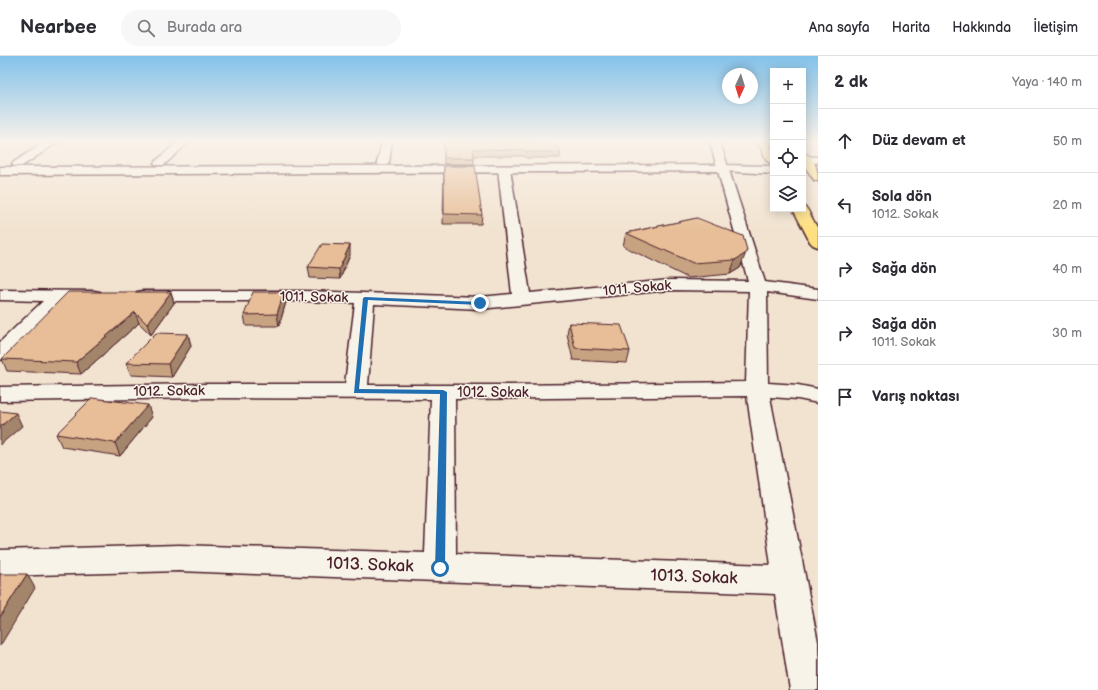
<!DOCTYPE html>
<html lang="tr">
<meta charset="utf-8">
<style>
body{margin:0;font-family:"Balsamiq Sans",sans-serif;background:#f7f7f7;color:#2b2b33}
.controls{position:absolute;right:12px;top:12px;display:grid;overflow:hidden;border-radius:0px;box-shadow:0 2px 10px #0003}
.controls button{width:36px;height:36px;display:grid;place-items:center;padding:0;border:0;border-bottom:1px solid #e1e1e2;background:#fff;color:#2b2b33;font:20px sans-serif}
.compass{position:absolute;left:722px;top:12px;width:36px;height:36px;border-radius:50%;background:#fff;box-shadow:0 2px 10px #0003;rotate:184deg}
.stop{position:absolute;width:12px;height:12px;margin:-9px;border:3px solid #1f6fb2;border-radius:50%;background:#fff}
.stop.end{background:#1f6fb2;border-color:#fff;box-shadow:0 1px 4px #0008}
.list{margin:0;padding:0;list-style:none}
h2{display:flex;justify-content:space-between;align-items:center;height:52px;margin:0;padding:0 16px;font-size:17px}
h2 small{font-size:13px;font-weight:400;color:#7c7c81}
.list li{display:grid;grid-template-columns:26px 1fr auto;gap:12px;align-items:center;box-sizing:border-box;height:64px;padding:0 16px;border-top:1px solid #e1e1e2}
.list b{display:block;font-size:15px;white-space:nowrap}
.list p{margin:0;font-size:13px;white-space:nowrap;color:#7c7c81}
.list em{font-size:13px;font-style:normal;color:#7c7c81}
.icon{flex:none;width:22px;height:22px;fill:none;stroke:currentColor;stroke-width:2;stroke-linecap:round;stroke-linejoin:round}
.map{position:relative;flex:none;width:818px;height:634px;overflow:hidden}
header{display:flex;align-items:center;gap:24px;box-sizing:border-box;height:56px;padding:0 20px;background:#fff;border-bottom:1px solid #e1e1e2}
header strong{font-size:19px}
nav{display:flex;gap:22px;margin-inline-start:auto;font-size:14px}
.search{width:280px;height:36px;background:#f7f7f7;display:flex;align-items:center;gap:10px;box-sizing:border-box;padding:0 14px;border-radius:22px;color:#7c7c81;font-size:15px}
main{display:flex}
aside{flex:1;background:#fff}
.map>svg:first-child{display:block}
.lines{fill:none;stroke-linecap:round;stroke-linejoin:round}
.street-casing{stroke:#4a1f2b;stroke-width:3}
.secondary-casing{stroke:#4a1f2b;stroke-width:3}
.highway-casing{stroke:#4a1f2b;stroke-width:3}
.street{fill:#f7f3e8;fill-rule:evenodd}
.secondary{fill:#f7f3e8;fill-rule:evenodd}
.highway{fill:#fedf80;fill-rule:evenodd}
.wall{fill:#c7a382;stroke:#4a1f2b}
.shaded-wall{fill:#a2856a;stroke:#4a1f2b}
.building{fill:#e7be97;stroke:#4a1f2b}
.route{fill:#1f6fb2}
.labels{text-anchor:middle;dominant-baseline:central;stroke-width:3;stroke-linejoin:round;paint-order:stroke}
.street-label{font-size:14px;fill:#4a1f2b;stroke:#f7f3e8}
.near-street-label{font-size:17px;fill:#4a1f2b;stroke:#f7f3e8}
</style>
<header>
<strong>Nearbee</strong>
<div class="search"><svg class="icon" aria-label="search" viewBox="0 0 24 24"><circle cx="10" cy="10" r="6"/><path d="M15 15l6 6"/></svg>Burada ara</div>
<nav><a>Ana sayfa</a><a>Harita</a><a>Hakkında</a><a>İletişim</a></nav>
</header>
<main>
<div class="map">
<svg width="818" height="634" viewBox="0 0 818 634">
<rect width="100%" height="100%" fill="#f2e3d0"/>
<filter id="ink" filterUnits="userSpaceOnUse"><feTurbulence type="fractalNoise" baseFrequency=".025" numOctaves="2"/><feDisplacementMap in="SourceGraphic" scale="8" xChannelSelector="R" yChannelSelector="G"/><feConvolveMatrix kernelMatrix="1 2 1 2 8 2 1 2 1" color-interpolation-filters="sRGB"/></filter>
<g filter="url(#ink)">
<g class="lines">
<g class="street-casing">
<path id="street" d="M 45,86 L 58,86 L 22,110 L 14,110 L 12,108 L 14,106 Z
M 178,86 L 189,86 L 164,109 L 156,109 L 154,107 L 156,105 Z
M 382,86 L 392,86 L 389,107 L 387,109 L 379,109 L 377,107 Z
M 710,86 L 720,86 L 765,226 L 818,233 L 818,243 L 767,236 L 768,327 L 798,329 L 818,333 L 818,347 L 798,343 L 770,341 L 818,586 L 818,634 L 790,634 L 775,538 L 179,515 L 0,520 L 0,494 L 179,489 L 425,497 L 431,343 L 208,342 L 0,345 L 0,331 L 208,328 L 345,328 L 355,247 L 305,245 L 143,245 L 137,244 L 134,240 L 137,236 L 143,235 L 305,235 L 480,241 L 512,238 L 498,113 L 500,111 L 508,111 L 510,113 L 530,237 L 670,224 L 748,225 ZM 670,234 L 749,235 L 746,326 L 509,329 L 368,329 L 374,248 L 480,253 ZM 747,340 L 771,509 L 456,498 L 455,343 Z
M 803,100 L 818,101 L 818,107 L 803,106 Z
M 0,234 L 94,235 L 100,236 L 103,240 L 100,244 L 94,245 L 64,245 L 7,302 L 0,304 L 0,286 L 43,245 L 0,244 Z"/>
</g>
<g class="secondary-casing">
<path id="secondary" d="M 723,109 L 773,110 L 773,118 L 723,115 L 0,119 L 0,111 Z"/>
</g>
<g class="highway-casing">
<path id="highway" d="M 758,86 L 768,86 L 773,95 L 773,108 L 767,105 Z
M 803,97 C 815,100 818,115 818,125 L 814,124 L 803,108 Z
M 803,150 L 807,153 L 818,173 L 818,191 L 813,189 L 810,186 L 793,153 L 803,153 Z"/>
</g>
<use href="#street" class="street"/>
<use href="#secondary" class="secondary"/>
<use href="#highway" class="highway"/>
</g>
<path class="wall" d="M 444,86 L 561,96 L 560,102 L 526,102 L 524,100 L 474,100 L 474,108 L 444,108 Z
M 444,110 L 482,159 L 481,168 L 443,168 Z
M 697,162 L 742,208 L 740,212 L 730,218 L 688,222 L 623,190 L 626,177 Z
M 350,199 L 340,223 L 310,222 L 308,211 Z
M 171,236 L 174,247 L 151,279 L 139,267 L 81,318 L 7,315 L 2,303 Z
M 284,236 L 286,246 L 279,270 L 246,270 L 244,259 Z
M 569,267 L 630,295 L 627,307 L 573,304 L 567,278 Z
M 188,278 L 191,290 L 172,321 L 131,319 L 126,307 Z
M 152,361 L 120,400 L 62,391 L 56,378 Z"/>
<path class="shaded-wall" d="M 350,189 L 350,199 L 340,223 L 339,213 Z
M 747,194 L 740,212 L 730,218 L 735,204 Z
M 171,236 L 174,247 L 151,279 L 147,268 Z
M 284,236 L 286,246 L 279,270 L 277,258 Z
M 135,256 L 139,267 L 81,318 L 76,306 Z
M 188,278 L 191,290 L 172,321 L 168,308 Z
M 148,349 L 152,361 L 120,400 L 115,387 Z
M 16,357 L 22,370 L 0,389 L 0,371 Z
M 27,518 L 35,532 L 0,590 L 0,561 Z"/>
<path class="building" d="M 444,86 L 552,86 L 561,96 L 526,96 L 525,94 L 473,93 L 474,102 L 444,102 Z
M 444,110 L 475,110 L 482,159 L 444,158 Z
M 697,162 L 743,180 L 747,194 L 745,198 L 735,204 L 693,207 L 626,177 Z
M 322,188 L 350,189 L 339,213 L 308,211 Z
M 68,236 L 171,236 L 147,268 L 135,256 L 76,306 L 2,303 Z
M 253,236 L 284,236 L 277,258 L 244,259 Z
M 569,267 L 621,269 L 630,295 L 575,292 Z
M 156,277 L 188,278 L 168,308 L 126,307 Z
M 92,342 L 148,349 L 115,387 L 56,378 Z
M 0,355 L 16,357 L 0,371 Z
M 0,518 L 27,518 L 0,561 Z"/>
</g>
<linearGradient id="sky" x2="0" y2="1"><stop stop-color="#83c2ea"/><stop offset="0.49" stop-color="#f9f2ea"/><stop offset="1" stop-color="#f9f2ea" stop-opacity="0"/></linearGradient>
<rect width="818" height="175" fill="url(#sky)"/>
<path class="route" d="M 365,241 L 480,246 L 482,247 L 480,249 L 368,244 L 359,333 L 443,334 L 447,336 L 445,512 L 443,515 L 437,515 L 435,512 L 440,338 L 354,337 L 363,242 Z"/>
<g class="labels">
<g class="street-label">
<text transform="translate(637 232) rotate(-5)">1011. Sokak</text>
<text transform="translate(314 241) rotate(1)">1011. Sokak</text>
<text transform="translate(169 335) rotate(-1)">1012. Sokak</text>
<text x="493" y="336">1012. Sokak</text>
</g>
<g class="near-street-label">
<text transform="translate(370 509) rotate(2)">1013. Sokak</text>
<text transform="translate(694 521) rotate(2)">1013. Sokak</text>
</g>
</g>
</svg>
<div class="controls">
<button>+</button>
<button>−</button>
<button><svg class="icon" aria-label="locate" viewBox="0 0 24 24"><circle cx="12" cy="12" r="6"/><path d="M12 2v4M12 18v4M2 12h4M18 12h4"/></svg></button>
<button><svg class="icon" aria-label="layers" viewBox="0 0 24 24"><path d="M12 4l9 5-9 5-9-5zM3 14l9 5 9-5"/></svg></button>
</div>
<svg class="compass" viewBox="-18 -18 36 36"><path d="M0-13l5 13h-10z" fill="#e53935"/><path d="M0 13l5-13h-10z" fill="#7c7c81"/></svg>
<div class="stop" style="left:440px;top:512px"></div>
<div class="stop end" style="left:480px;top:247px"></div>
</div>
<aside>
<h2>2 dk<small>Yaya · 140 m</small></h2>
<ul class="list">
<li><svg class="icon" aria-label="ahead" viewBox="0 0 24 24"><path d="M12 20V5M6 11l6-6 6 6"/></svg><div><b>Düz devam et</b></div><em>50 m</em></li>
<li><svg class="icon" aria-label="left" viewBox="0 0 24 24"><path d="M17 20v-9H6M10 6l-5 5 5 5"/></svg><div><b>Sola dön</b><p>1012. Sokak</p></div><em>20 m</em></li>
<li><svg class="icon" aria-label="right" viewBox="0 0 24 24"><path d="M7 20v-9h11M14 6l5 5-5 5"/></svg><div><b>Sağa dön</b></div><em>40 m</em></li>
<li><svg class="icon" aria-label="right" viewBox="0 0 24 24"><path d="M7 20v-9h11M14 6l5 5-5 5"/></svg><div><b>Sağa dön</b><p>1011. Sokak</p></div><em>30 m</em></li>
<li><svg class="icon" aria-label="arrive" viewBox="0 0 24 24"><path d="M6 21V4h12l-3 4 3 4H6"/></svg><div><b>Varış noktası</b></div></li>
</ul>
</aside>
</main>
